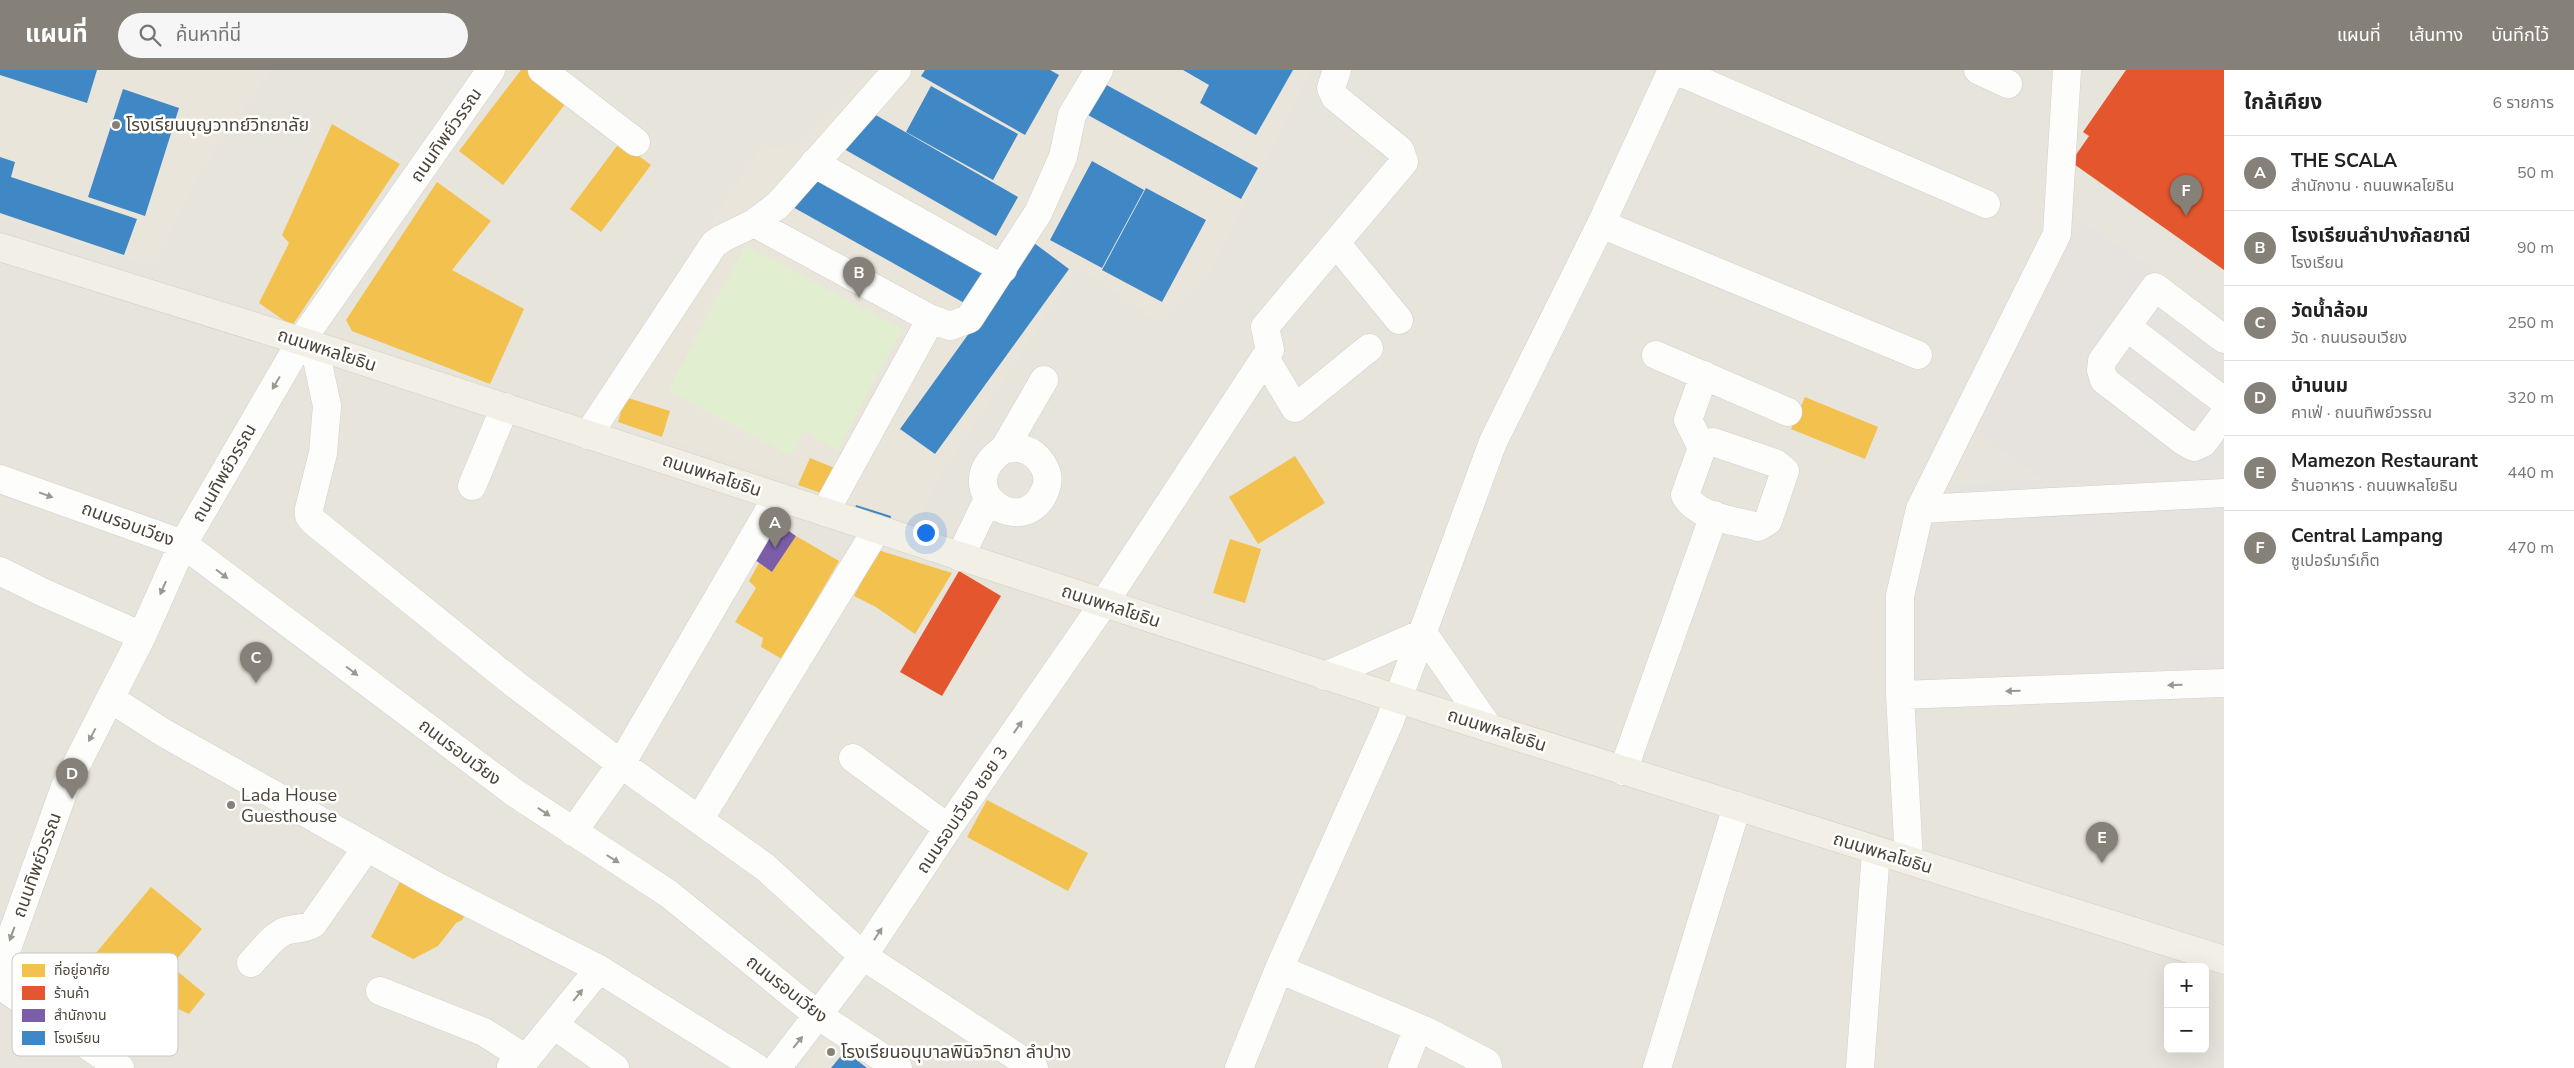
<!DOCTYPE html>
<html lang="th">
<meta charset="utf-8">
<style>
body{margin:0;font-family:"Nunito Sans","Noto Sans Thai",sans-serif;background:#f6f6f6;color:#222}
.controls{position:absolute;right:15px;bottom:15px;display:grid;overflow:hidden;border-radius:8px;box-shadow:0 5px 20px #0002}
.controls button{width:45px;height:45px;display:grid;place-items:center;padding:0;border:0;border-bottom:1px solid #e0e0e0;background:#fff;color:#222;font:25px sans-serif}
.you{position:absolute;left:925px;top:462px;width:18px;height:18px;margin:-12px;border:4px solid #fff;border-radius:50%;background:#1a73e8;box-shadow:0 0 0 8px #1a73e833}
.badge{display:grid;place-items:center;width:32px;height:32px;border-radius:50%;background:#868178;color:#fff;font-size:16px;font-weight:700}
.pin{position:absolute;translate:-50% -41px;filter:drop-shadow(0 1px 2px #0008)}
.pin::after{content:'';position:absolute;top:26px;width:18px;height:15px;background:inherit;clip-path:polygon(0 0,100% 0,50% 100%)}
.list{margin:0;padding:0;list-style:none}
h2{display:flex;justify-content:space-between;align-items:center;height:65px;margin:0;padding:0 20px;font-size:21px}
h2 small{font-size:16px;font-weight:400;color:#767676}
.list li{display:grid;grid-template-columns:32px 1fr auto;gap:15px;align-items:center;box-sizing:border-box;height:75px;padding:0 20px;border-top:1px solid #e0e0e0}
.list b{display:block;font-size:19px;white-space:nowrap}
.list p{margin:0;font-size:16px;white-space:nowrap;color:#767676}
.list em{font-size:16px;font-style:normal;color:#767676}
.icon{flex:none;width:28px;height:28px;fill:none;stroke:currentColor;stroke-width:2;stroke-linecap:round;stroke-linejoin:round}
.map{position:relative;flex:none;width:2224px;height:998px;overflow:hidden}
header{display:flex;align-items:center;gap:30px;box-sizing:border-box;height:70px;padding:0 25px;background:#868178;color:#fff}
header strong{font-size:24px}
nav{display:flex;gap:28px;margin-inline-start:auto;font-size:18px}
.search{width:350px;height:45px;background:#f6f6f6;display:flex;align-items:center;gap:12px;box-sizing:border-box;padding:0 18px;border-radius:28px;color:#767676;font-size:19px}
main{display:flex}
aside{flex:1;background:#fff}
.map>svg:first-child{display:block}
.residential{fill:#e7e4dc;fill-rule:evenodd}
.education{fill:#eae5da}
.garden{fill:#e1eecf}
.parking{fill:#e6e3df}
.homes{fill:#f2c14e}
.shops{fill:#e4572e}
.offices{fill:#7b5ea7}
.schools{fill:#3f88c5}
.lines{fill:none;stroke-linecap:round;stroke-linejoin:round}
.minor-casing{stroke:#d2d0cb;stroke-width:29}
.major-casing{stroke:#d6cebb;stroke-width:29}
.minor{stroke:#fdfdfc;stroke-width:28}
.major{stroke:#f2efe6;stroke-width:28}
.oneway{fill:#9b9791}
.poi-dot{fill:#868178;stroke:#fff;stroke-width:2}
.labels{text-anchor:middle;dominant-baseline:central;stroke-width:5;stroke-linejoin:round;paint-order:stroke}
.poi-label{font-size:18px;fill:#4b4439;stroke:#fff;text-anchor:start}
.street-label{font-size:18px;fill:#4b4439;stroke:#fff}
.key{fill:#fff;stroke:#c9c7c4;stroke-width:1}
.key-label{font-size:14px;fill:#4b4439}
</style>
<header>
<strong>แผนที่</strong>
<div class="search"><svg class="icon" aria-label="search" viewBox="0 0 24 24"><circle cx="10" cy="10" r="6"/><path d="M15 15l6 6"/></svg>ค้นหาที่นี่</div>
<nav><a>แผนที่</a><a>เส้นทาง</a><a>บันทึกไว้</a></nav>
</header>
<main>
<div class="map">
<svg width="2224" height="998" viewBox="0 0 2224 998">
<rect width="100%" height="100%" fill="#f4f2ee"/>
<path class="residential" d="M 0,0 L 2224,0 L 2224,998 L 0,998 ZM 2168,897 L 2205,897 L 2205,979 L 2168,979 Z"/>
<path class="education" d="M 0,0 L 271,0 L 195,110 L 151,196 L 0,148 Z
M 871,0 L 1310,0 L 1209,203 L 1160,253 L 1078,196 L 931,420 L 919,455 L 586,341 L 763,74 L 795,82 Z
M 826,967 L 869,998 L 803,998 Z"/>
<path class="garden" d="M 745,175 L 902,259 L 838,380 L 803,361 L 791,385 L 668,321 Z"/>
<path class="parking" d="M 2083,151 L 2224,249 L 2224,621 L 1912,631 L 1910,510 L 1927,453 L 1947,414 L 2043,410 L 1973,359 L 2045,210 Z"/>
<path class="homes" d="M 521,0 L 532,0 L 569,29 L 503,115 L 459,81 Z
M 332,54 L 400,94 L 292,256 L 259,233 L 289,173 L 282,165 Z
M 620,72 L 651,95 L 601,162 L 570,139 Z
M 437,112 L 491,151 L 452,200 L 524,239 L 490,314 L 352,261 L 346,250 Z
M 625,327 L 670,341 L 662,367 L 618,352 Z
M 1805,327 L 1878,357 L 1865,389 L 1791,359 Z
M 1295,386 L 1325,433 L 1258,474 L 1229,427 Z
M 810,388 L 837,399 L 827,425 L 798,415 Z
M 796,466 L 839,491 L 782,589 L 761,577 L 763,568 L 735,552 L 756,518 L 749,511 L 759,493 L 772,502 Z
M 1230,469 L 1261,479 L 1245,533 L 1213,523 Z
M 878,480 L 952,503 L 915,564 L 876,537 L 854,526 Z
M 987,730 L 1088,783 L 1068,821 L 967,767 Z
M 402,808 L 467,842 L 462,850 L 456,853 L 438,876 L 413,889 L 371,867 Z
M 151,817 L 202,859 L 171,896 L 205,924 L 189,944 L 142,922 L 96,883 Z"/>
<path class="shops" d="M 2126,0 L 2224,0 L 2224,200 L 2071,92 L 2089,66 L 2083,62 Z
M 959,501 L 1001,526 L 942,626 L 900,602 Z"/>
<path class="offices" d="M 779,454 L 796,466 L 772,502 L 755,490 Z"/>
<path class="schools" d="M 0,0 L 97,0 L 87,33 L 0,5 Z
M 925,0 L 1050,0 L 1059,5 L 1025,65 L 921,6 Z
M 1183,0 L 1293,0 L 1256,65 L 1200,33 L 1209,15 Z
M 1103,13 L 1258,98 L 1241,129 L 1086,44 Z
M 931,16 L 1018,64 L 993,110 L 906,62 Z
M 123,19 L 179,38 L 145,146 L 88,127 Z
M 867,40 L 1018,127 L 996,166 L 844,79 Z
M 0,87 L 15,92 L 11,107 L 137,149 L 124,185 L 0,143 Z
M 1092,91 L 1144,120 L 1102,198 L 1050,170 Z
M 809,103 L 992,207 L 975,239 L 791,136 Z
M 1146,118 L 1206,150 L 1162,232 L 1102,200 Z
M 1034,173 L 1069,199 L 935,384 L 900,359 Z
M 856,435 L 891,446 L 890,451 L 855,439 Z
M 845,981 L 867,998 L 831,998 Z"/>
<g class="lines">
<g class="minor-casing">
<path id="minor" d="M 542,0 L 636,72
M 1675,0 L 1986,134
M 1978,0 L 2008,14
M 814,93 L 1003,199
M 754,153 L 931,249
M 1601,154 L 1918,285
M 1336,173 L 1399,250
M 2127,257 L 2224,331
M 2224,269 L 2155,217 L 2102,291 L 2101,300 L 2104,310 L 2183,371 L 2194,377 L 2203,373 L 2224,345
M 314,275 L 327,336 L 323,383 L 309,439 L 309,446 L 313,451 L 516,615 L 621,694 L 765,797 L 863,886 L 1034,998
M 1656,285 L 1788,342
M 1265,288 L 1295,338 L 1369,278
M 588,365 L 714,174 L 723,168 L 754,153 L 778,135 L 897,0
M 1713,372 L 1775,393 L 1785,401 L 1768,451 L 1758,457 C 1734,450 1697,448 1685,425 L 1702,378 L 1706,373 Z
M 1702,378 L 1688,350 L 1704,305
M 1004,379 C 1010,379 1018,377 1023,379 C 1038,383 1052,402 1046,418 C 1026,475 945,419 1004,379 L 1044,310
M 0,409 L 183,474 L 515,723 L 669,824 L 819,946 L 898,998
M 472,416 L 505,337
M 1920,439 L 2057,164 L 2067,0
M 825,442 L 931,249 L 950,256 L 969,249 L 1038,143 L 1063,87 L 1072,45 L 1099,0
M 960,487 L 988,429
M 0,501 L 42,522 L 142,566
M 1325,606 L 1423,563 L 1489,658
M 1900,625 L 2224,613
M 111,629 L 164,663 L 436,816 L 599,899 L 757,998
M 853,688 L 948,758
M 1623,701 L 1714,445
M 699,750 L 877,459
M 573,762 L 621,694 L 777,427
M 1909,790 L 1900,625 L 1900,526 L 1920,439 L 2224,423
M 251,893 C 261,883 270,869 283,862 C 293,857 301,861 313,854 L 367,777
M 0,898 L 65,717 L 142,566 L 183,474 L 301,271 L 491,0
M 1279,899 L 1426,961 L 1487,993 L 1488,998
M 0,915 L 120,998
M 380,921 L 484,962 L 526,989
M 554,955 L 615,998
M 511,997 L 526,989 L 599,899
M 777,998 L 863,886 L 948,758 L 1104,533 L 1270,280 L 1265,257 L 1404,92 L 1400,80 L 1335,27 L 1331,18 L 1337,0
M 1239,998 L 1279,899 L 1389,653 L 1493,372 L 1601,154 L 1672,0
M 1402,998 L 1418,958
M 1657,998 L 1737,736
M 1860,998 L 1876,781"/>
</g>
<g class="major-casing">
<path id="major" d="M 0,177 L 301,271 L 1398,629 L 2224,890"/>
</g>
<use href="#minor" class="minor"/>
<use href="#major" class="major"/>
</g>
<defs><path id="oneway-solid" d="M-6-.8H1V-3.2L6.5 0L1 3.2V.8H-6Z" transform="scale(1.25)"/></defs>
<g class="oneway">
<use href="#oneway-solid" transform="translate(276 313) rotate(121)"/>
<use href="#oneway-solid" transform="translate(46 425) rotate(20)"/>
<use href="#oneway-solid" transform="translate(222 504) rotate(37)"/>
<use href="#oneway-solid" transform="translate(163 518) rotate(114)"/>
<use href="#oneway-solid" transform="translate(352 601) rotate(37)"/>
<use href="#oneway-solid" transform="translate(2175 615) rotate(178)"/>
<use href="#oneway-solid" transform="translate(2013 621) rotate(178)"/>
<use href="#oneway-solid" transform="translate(1018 657) rotate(-55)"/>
<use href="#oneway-solid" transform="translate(92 665) rotate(118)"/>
<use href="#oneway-solid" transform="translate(544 742) rotate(34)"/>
<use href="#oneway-solid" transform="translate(613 789) rotate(32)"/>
<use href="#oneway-solid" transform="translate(12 864) rotate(110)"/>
<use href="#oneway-solid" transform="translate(878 864) rotate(-57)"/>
<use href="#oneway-solid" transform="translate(578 925) rotate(-51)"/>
<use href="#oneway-solid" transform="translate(798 972) rotate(-51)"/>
</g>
<g class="poi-dot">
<circle cx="116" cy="55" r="5"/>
<circle cx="231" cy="735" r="5"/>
<circle cx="831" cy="982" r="5"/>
</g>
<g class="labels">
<g class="poi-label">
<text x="126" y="55">โรงเรียนบุญวาทย์วิทยาลัย</text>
<text x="241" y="725">Lada House<tspan x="241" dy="21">Guesthouse</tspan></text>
<text x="841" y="982">โรงเรียนอนุบาลพินิจวิทยา ลำปาง</text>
</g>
<g class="street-label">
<text transform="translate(446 65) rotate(-55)">ถนนทิพย์วรรณ</text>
<text transform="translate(327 280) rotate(18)">ถนนพหลโยธิน</text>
<text transform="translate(224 403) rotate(-60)">ถนนทิพย์วรรณ</text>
<text transform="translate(712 405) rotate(18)">ถนนพหลโยธิน</text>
<text transform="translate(128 454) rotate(20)">ถนนรอบเวียง</text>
<text transform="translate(1111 536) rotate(18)">ถนนพหลโยธิน</text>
<text transform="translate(1497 660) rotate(18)">ถนนพหลโยธิน</text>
<text transform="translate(460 682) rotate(37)">ถนนรอบเวียง</text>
<text transform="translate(962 740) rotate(-56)">ถนนรอบเวียง ซอย 3</text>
<text transform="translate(1883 783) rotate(17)">ถนนพหลโยธิน</text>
<text transform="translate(37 795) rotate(-70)">ถนนทิพย์วรรณ</text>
<text transform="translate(787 919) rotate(38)">ถนนรอบเวียง</text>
</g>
</g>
<rect x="12" y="883" width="166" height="103" rx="8" class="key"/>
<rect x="22" y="894" width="23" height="13" fill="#f2c14e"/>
<rect x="22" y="916" width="23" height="14" fill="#e4572e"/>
<rect x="22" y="939" width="23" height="13" fill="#7b5ea7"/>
<rect x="22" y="961" width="23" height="14" fill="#3f88c5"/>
<g class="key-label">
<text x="54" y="905">ที่อยู่อาศัย</text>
<text x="54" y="928">ร้านค้า</text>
<text x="54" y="950">สำนักงาน</text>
<text x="54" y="973">โรงเรียน</text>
</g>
</svg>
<div class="controls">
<button>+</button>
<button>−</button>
</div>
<div class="you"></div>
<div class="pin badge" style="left:775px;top:478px">A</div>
<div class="pin badge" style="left:859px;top:228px">B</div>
<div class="pin badge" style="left:256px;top:613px">C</div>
<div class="pin badge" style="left:72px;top:729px">D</div>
<div class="pin badge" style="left:2102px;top:793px">E</div>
<div class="pin badge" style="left:2186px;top:146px">F</div>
</div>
<aside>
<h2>ใกล้เคียง<small>6 รายการ</small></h2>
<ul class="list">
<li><span class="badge">A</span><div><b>THE SCALA</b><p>สำนักงาน · ถนนพหลโยธิน</p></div><em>50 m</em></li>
<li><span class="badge">B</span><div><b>โรงเรียนลำปางกัลยาณี</b><p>โรงเรียน</p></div><em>90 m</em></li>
<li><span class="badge">C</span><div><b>วัดน้ำล้อม</b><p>วัด · ถนนรอบเวียง</p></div><em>250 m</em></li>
<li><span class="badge">D</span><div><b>บ้านนม</b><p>คาเฟ่ · ถนนทิพย์วรรณ</p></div><em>320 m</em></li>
<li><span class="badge">E</span><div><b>Mamezon Restaurant</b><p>ร้านอาหาร · ถนนพหลโยธิน</p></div><em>440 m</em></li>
<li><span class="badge">F</span><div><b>Central Lampang</b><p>ซูเปอร์มาร์เก็ต</p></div><em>470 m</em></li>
</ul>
</aside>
</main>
